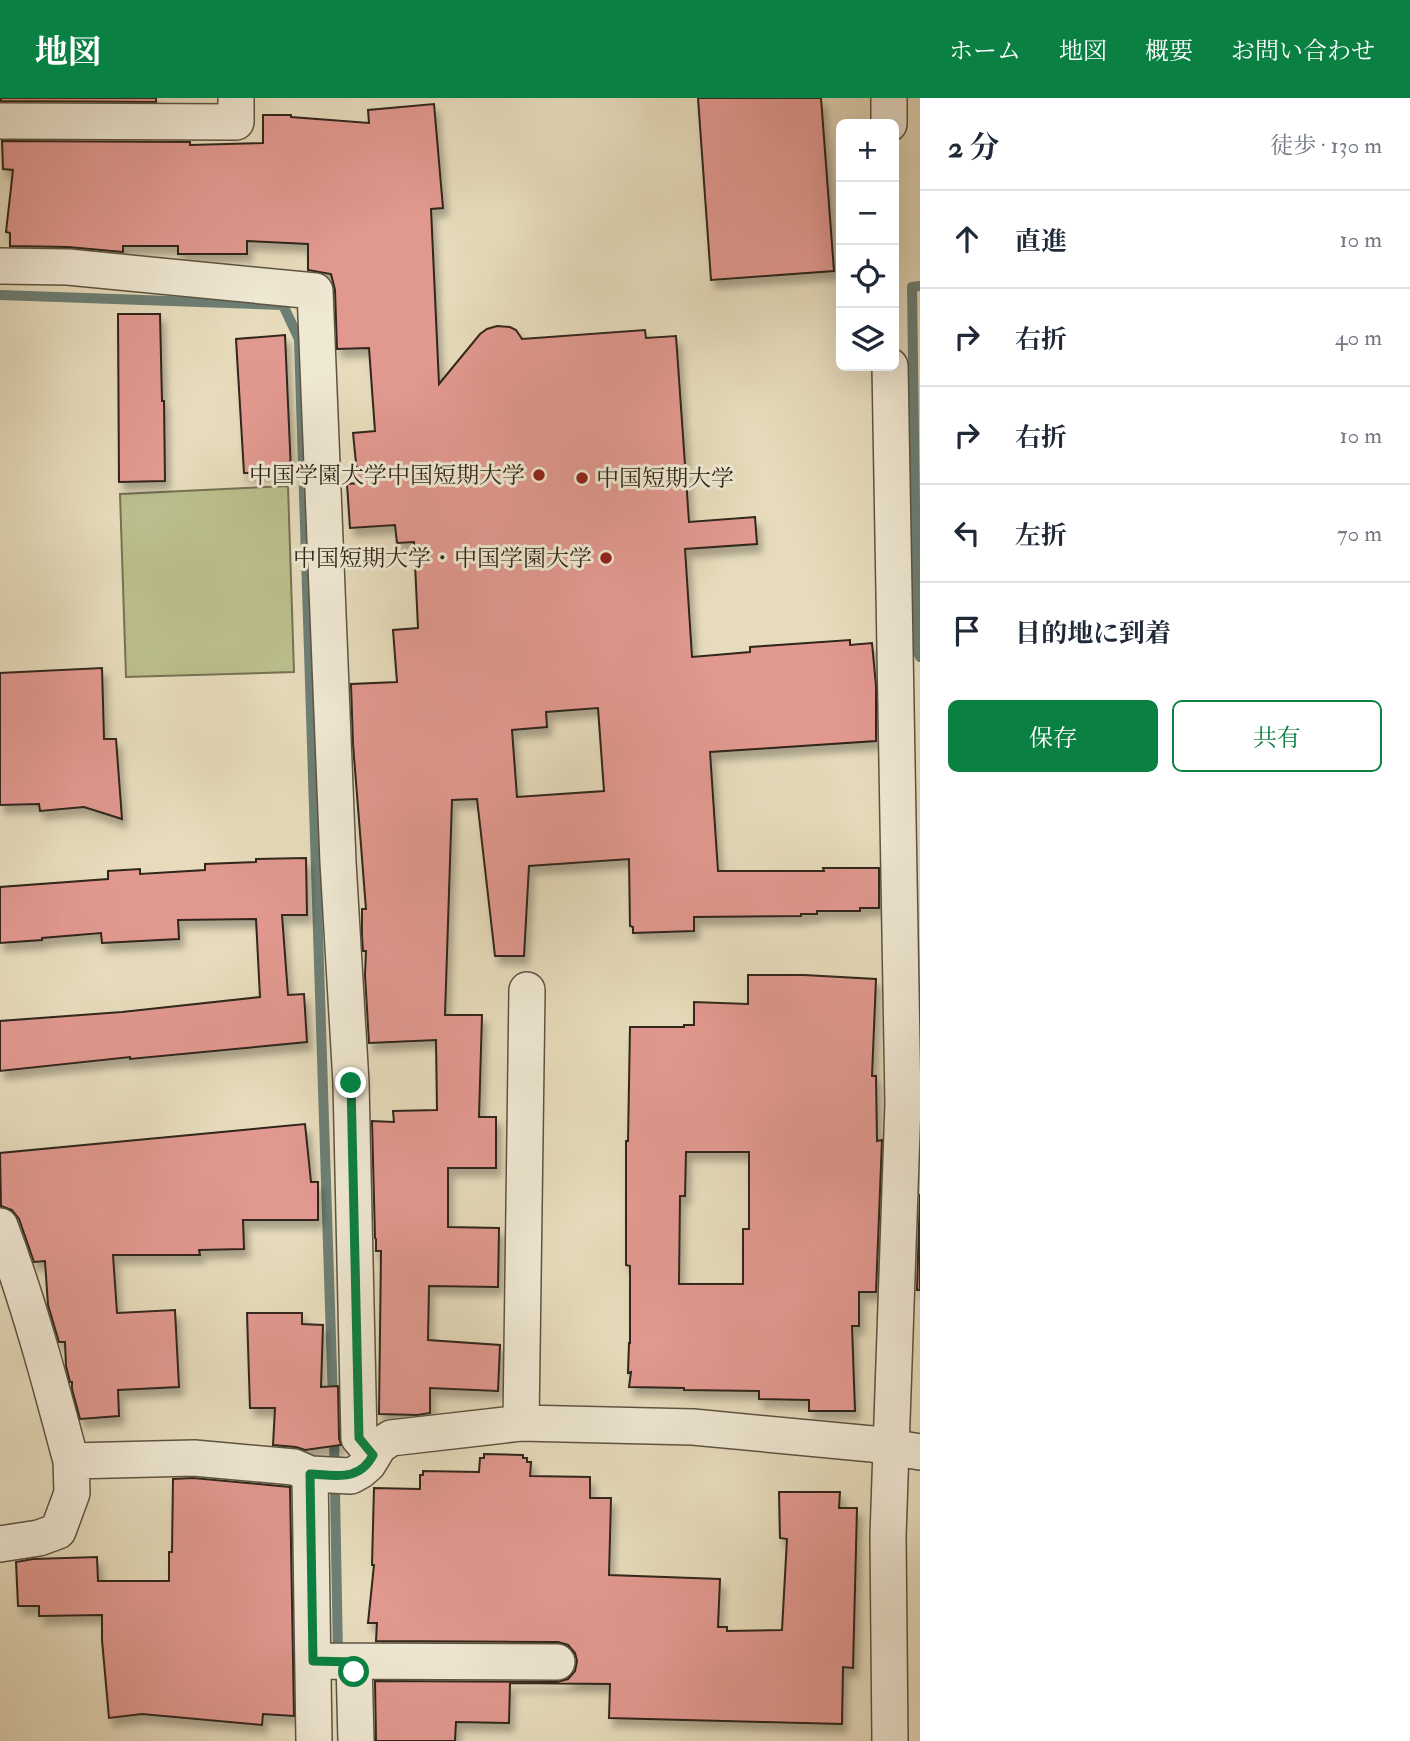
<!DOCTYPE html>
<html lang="ja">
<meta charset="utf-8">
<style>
body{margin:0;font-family:"IM FELL Double Pica","Noto Serif JP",serif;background:#f6f6f7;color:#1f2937}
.controls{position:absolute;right:21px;top:21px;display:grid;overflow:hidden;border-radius:10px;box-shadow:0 7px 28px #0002}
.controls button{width:63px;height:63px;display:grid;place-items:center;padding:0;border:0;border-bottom:2px solid #e0e1e3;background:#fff;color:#1f2937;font:35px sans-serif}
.stop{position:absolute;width:21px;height:21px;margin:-16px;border:5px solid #0b8043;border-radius:50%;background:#fff}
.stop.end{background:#0b8043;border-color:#fff;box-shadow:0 2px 7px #0008}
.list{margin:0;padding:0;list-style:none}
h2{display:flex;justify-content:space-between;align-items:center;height:91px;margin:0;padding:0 28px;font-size:30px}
h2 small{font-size:23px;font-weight:400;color:#747a83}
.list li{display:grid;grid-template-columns:46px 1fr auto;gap:21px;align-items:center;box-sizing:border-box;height:98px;padding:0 28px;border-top:2px solid #e0e1e3}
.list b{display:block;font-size:26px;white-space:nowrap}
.list em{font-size:23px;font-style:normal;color:#747a83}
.actions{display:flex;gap:14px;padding:21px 28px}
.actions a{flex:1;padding:16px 0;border:2px solid #0b8043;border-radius:10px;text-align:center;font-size:24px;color:#0b8043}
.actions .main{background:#0b8043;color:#fff}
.icon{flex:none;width:38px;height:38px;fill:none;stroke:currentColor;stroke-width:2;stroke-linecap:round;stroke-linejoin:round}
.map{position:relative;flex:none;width:920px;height:1643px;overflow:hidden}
header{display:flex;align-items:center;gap:42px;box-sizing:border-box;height:98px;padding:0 35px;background:#0b8043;color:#fff}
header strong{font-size:33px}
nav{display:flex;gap:38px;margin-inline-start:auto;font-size:24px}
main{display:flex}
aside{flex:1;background:#fff}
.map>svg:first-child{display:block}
.green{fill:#bbbe8c;stroke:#767253;stroke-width:2}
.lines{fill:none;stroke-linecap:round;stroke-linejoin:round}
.stream{stroke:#6d7f75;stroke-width:10}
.building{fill:#e1988f;stroke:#30261a;stroke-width:2;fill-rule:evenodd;filter:url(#shadow)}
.street-casing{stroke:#5e5342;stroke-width:38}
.street{stroke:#efe8d3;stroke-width:35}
.route{stroke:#0b8043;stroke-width:9}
.poi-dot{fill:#8f2418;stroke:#efe8d3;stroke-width:2.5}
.labels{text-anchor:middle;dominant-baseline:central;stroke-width:6;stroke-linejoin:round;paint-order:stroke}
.poi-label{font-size:23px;fill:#30261a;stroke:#efe8d3;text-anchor:end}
</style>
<header>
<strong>地図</strong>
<nav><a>ホーム</a><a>地図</a><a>概要</a><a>お問い合わせ</a></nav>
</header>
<main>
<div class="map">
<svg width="920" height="1643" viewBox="0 0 920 1643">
<defs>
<filter id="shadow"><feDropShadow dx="4.5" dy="8" stdDeviation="3.5" flood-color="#0004"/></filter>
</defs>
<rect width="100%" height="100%" fill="#e6dbbb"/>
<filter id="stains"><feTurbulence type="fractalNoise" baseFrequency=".00286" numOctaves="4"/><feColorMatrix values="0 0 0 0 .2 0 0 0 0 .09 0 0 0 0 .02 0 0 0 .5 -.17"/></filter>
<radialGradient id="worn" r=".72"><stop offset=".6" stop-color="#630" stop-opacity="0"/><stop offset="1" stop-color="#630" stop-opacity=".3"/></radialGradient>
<path class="green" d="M 288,388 L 294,574 L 126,579 L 120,396 Z"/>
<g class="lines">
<path class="stream" d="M 920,188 L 912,189 L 917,552 L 920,559
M 0,197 L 283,207 L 299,241 L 333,1303
M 334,1337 L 338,1558"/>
</g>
<path class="building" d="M 1,0 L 156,0 L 156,4 L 1,3 Z
M 698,0 L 821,0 L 834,173 L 711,182 Z
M 434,6 L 443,110 L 431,111 L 439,286 L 480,236 L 487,231 L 497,228 L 510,229 L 516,232 L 522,241 L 645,232 L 646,240 L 676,238 L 689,424 L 755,419 L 757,446 L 685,451 L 692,559 L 750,554 L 750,549 L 850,542 L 850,547 L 872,545 L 876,588 L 876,643 L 710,654 L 718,773 L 824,773 L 823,770 L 879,770 L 879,810 L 860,810 L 860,813 L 817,813 L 817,816 L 801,816 L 801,818 L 694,819 L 694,833 L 633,835 L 633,829 L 630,828 L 629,761 L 529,768 L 524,858 L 495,858 L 477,701 L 452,702 L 445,917 L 482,917 L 479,1019 L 496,1019 L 496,1070 L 448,1070 L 448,1129 L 499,1130 L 498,1189 L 429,1188 L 428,1242 L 500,1247 L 498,1293 L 430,1290 L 430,1315 L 417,1317 L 379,1316 L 381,1153 L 376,1153 L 376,1141 L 375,1140 L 372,1023 L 394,1024 L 393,1013 L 437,1012 L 436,942 L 369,945 L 365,877 L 366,853 L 363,853 L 362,838 L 362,811 L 366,811 L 353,646 L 351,586 L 397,584 L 393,532 L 418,530 L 414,444 L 397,445 L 395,427 L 350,430 L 347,386 L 358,385 L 353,335 L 375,333 L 369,250 L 337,251 L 335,192 L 331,176 L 308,172 L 308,146 L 247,143 L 247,156 L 178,156 L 178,148 L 123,148 L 123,154 L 68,149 L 10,148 L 10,135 L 6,134 L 13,72 L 3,71 L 2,43 L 190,44 L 190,47 L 263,45 L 263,17 L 291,17 L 291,19 L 369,25 L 368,12 ZM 598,610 L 604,693 L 517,699 L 512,632 L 547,629 L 546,614 Z
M 118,216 L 160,216 L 162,303 L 164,303 L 165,383 L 119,384 Z
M 285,237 L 291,374 L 244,375 L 236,241 Z
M 102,570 L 104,641 L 116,641 L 122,721 L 84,709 L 40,713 L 39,706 L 0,707 L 0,575 Z
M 306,760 L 307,817 L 282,817 L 288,897 L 304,896 L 307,944 L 130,961 L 130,959 L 0,973 L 0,923 L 122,914 L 260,899 L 256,821 L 178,822 L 179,841 L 102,845 L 101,835 L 42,840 L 42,842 L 0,845 L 0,789 L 108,781 L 108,773 L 140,771 L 140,776 L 205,772 L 205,766 L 256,764 L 256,761 Z
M 748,877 L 804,877 L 876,881 L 872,978 L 876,978 L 877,1043 L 882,1042 L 876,1194 L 859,1194 L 859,1228 L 852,1228 L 855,1313 L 809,1313 L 809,1302 L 759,1301 L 759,1293 L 684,1292 L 684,1290 L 629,1289 L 631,1274 L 628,1275 L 629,1245 L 630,1245 L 630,1168 L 626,1167 L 626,1043 L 628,1043 L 630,929 L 684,929 L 684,927 L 694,927 L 694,904 L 748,906 ZM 686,1054 L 749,1054 L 749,1131 L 743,1131 L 743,1186 L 679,1186 L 680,1098 L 685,1098 Z
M 305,1026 L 311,1084 L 318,1084 L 318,1122 L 243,1122 L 244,1151 L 199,1152 L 200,1157 L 113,1157 L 117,1215 L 175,1212 L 179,1289 L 118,1292 L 119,1318 L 80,1321 L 72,1291 L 72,1284 L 70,1284 L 66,1268 L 65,1244 L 59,1244 L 48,1207 L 45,1163 L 34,1164 L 19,1121 L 12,1112 L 1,1108 L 0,1055 Z
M 920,1096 L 920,1192 L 917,1192 Z
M 247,1215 L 302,1215 L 302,1226 L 323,1227 L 321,1289 L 338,1288 L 339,1340 L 341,1347 L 305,1352 L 296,1349 L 273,1347 L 275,1310 L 250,1310 Z
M 484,1356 L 523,1357 L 523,1360 L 527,1360 L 527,1364 L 531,1364 L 530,1378 L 590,1379 L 590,1400 L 611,1400 L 609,1477 L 720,1481 L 718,1529 L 727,1529 L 727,1533 L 782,1532 L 787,1441 L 780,1440 L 779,1394 L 840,1394 L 839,1410 L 857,1410 L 853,1570 L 843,1569 L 842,1626 L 609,1620 L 610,1586 L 510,1585 L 509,1625 L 456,1624 L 455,1643 L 376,1643 L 375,1583 L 557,1584 L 568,1581 L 575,1573 L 577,1563 L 575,1555 L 568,1547 L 558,1544 L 376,1543 L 377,1525 L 368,1525 L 374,1467 L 372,1467 L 374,1390 L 420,1391 L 420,1377 L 423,1377 L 423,1373 L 479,1374 L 480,1360 L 484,1360 Z
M 193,1380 L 290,1389 L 294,1618 L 263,1616 L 262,1627 L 142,1616 L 109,1620 L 102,1542 L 102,1517 L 39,1518 L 39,1508 L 18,1508 L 16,1464 L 33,1461 L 97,1459 L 98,1483 L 169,1483 L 169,1454 L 172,1454 L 173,1381 Z"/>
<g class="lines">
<g class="street-casing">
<path id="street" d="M 889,0 L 889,26
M 0,23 L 236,24 L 236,0
M 0,168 L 68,169 L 315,193 L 338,764 L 351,985 L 359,1340 L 373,1357
M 0,1128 C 29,1205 50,1284 71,1363 L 194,1360 L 294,1369 L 310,1376 L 351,1378 L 360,1373 L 368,1366 L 379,1348 L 391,1340 L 521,1325 L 693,1329 L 872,1346 L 920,1354
M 521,1325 L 527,892
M 310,1376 L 314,1643
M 0,1446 L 39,1440 L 58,1433 L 72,1395 L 71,1363
M 313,1563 L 557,1564
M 354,1564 L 356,1643
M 890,1643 L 888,1438 L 903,1005 L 890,268"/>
</g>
<use href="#street" class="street"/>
</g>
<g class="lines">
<path class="route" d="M 351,985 L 359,1340 L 373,1357 C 359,1384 336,1377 310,1376 L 313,1563 L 354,1564 L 354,1574"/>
</g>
<g class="poi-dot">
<circle cx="539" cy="377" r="7"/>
<circle cx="582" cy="380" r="7"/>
<circle cx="606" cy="460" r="7"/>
</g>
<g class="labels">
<g class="poi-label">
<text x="525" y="377">中国学園大学中国短期大学</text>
<text x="596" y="380" text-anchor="start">中国短期大学</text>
<text x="592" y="460">中国短期大学・中国学園大学</text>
</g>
</g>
<rect width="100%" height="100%" filter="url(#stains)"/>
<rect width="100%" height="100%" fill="url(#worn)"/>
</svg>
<div class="controls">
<button>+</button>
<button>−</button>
<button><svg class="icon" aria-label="locate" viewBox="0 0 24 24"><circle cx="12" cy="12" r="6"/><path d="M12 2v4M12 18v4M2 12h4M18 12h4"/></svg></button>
<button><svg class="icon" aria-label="layers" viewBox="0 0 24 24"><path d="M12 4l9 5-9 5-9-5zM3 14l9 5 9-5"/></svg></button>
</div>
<div class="stop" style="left:354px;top:1574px"></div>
<div class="stop end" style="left:351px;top:985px"></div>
</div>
<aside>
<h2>2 分<small>徒歩 · 130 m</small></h2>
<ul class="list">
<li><svg class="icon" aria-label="ahead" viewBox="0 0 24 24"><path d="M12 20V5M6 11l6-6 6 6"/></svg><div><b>直進</b></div><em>10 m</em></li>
<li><svg class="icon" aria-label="right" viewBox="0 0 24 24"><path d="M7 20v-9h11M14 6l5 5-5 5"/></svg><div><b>右折</b></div><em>40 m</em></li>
<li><svg class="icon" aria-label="right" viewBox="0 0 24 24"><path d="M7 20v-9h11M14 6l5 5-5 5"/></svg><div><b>右折</b></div><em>10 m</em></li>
<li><svg class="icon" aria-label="left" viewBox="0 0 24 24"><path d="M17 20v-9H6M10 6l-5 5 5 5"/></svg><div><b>左折</b></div><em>70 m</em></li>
<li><svg class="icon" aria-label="arrive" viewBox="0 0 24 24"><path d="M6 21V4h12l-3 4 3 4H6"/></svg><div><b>目的地に到着</b></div></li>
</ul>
<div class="actions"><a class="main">保存</a><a>共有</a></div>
</aside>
</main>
